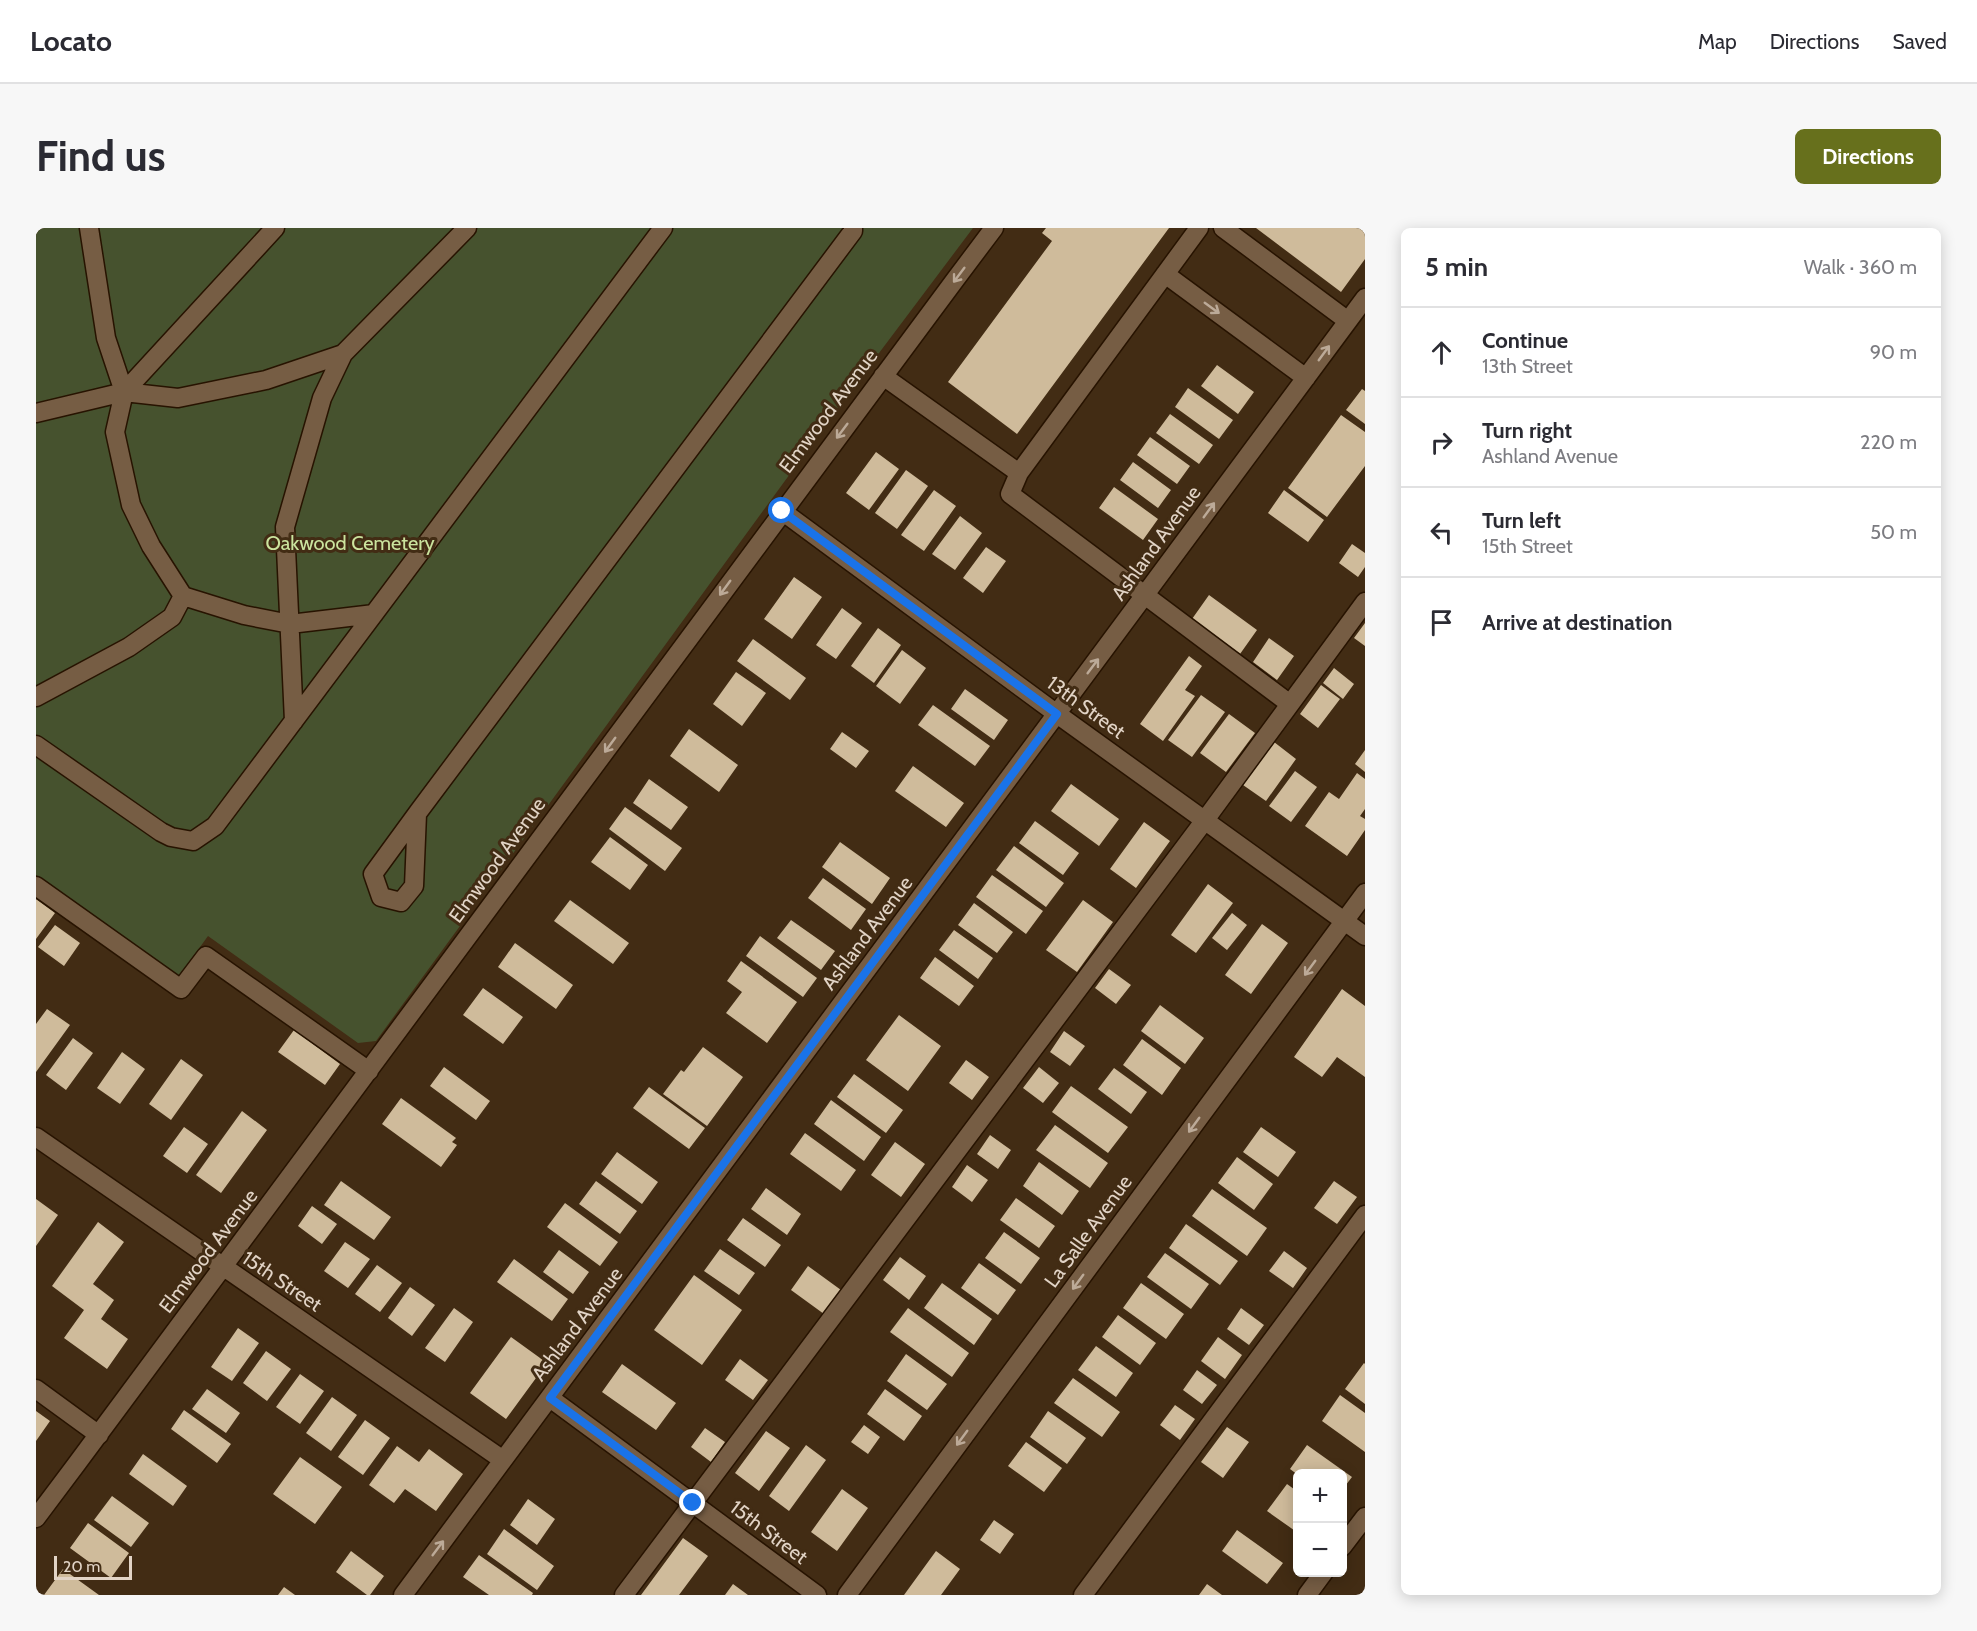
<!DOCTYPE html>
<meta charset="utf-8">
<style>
body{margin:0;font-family:Cabin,sans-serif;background:#f7f7f7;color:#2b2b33}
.controls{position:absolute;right:18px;bottom:18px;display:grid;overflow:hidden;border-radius:9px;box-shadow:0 3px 15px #0003}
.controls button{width:54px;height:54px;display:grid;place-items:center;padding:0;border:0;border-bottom:2px solid #e1e1e2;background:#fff;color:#2b2b33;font:30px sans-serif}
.scale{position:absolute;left:18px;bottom:15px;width:78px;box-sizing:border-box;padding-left:6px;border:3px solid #e2d4c6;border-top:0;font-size:16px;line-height:21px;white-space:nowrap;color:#e2d4c6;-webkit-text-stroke:4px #422c14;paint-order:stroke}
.stop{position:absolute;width:18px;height:18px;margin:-14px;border:4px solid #1a73e8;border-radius:50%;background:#fff}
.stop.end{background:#1a73e8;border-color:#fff;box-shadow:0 2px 6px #0008}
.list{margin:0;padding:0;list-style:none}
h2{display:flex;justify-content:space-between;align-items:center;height:78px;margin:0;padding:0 24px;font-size:26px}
h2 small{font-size:20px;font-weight:400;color:#7c7c81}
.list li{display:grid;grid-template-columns:39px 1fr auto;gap:18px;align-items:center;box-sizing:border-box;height:90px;padding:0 24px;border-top:2px solid #e1e1e2}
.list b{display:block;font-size:22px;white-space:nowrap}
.list p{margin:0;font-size:20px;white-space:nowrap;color:#7c7c81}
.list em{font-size:20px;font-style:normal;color:#7c7c81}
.icon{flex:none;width:33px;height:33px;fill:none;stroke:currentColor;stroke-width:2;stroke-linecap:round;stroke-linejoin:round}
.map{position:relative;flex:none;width:1329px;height:1367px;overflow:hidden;border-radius:9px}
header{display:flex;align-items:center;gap:36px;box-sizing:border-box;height:84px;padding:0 30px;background:#fff;border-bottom:2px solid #e1e1e2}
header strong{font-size:28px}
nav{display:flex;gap:33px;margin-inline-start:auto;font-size:21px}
.intro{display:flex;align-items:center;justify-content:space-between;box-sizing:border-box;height:144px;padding:0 36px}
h1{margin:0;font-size:42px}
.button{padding:15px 27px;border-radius:9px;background:#67701c;color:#fff;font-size:21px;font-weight:700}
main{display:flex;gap:36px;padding:0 36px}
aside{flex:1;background:#fff;border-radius:9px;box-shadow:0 3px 15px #0003}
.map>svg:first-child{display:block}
.green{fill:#46522e}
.building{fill:#cfbb9b}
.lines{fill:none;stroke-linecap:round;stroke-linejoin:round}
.minor-casing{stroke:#271300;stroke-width:21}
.minor{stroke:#765d44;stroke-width:18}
.oneway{stroke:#bcaa98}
.route{stroke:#1a73e8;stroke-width:8}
.labels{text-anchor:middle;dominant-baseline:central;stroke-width:6;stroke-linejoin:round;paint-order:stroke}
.street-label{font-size:20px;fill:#e2d4c6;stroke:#422c14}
.park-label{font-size:20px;fill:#cbe49e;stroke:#422c14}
</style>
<header>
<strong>Locato</strong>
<nav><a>Map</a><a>Directions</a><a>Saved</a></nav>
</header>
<div class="intro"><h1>Find us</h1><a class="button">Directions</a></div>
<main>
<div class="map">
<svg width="1329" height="1367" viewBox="0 0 1329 1367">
<rect width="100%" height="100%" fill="#422c14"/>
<path class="green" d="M 0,0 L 937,0 L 816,161 L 340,813 L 322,815 L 172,708 L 141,751 L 0,647 Z"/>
<path class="building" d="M 1010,0 L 1133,0 L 981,206 L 912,154 L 1016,13 L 1006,5 Z
M 1220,0 L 1329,0 L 1329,31 L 1305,64 Z
M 1181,137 L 1218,164 L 1202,186 L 1165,158 Z
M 1152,160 L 1197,192 L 1183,211 L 1139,179 Z
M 1326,161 L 1329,163 L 1329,196 L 1310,182 Z
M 1134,186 L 1177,217 L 1163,236 L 1120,205 Z
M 1305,187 L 1329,204 L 1329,238 L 1291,289 L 1252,260 Z
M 1114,209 L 1154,238 L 1141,256 L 1101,227 Z
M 840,224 L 863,241 L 833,282 L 810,265 Z
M 1097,234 L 1135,262 L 1122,280 L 1084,252 Z
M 870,242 L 892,258 L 861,301 L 839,285 Z
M 1078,259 L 1122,291 L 1107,312 L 1063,280 Z
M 898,262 L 920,278 L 888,323 L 865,307 Z
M 1248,262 L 1288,292 L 1272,314 L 1232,285 Z
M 924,288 L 946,305 L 919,342 L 896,326 Z
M 1316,316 L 1329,325 L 1329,339 L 1322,349 L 1303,335 Z
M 950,319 L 970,333 L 947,365 L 927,350 Z
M 758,349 L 786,369 L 756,411 L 728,391 Z
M 1173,367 L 1221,402 L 1204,426 L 1156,391 Z
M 806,380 L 826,395 L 800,431 L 780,417 Z
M 1329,395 L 1329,418 L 1318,410 Z
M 842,400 L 865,417 L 838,455 L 815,438 Z
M 1233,410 L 1258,428 L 1241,452 L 1217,434 Z
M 717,411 L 770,450 L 754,472 L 701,433 Z
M 866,422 L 890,440 L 864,476 L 840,458 Z
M 1153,428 L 1166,438 L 1149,462 L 1159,468 L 1127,513 L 1104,496 Z
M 1298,440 L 1318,456 L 1307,471 L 1287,455 Z
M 700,444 L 730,465 L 706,498 L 677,476 Z
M 1285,457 L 1304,471 L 1282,500 L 1264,486 Z
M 929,461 L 972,492 L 958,512 L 915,481 Z
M 1165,467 L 1189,484 L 1156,529 L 1132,512 Z
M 897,477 L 954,518 L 939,538 L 882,497 Z
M 1193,486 L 1219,505 L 1190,544 L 1164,525 Z
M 653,501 L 702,537 L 683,564 L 634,528 Z
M 806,504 L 833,523 L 820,540 L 794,521 Z
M 1238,514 L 1260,531 L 1230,573 L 1207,557 Z
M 1329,522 L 1329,544 L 1319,536 Z
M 877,538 L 928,575 L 910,599 L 859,563 Z
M 1259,543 L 1281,559 L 1255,594 L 1233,578 Z
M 1321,545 L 1329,551 L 1329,581 L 1324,588 L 1329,591 L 1329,602 L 1311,628 L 1269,598 L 1293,564 L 1303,571 Z
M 613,551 L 652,579 L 635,602 L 597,575 Z
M 1035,556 L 1083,591 L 1063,618 L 1015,583 Z
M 589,579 L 646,620 L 629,643 L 573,601 Z
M 999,593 L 1043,625 L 1027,647 L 983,615 Z
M 1108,594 L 1134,613 L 1100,660 L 1074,641 Z
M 574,609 L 612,637 L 594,662 L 555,634 Z
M 804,614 L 854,650 L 836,676 L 786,639 Z
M 978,618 L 1028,655 L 1010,679 L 960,642 Z
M 956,647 L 1007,683 L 990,706 L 940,669 Z
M 787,650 L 830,681 L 815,702 L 772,670 Z
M 1172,656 L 1197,675 L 1160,725 L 1135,707 Z
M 0,671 L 19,685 L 0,711 Z
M 534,672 L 593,715 L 577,736 L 518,693 Z
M 1047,672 L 1077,694 L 1041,744 L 1010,722 Z
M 938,675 L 977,704 L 961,725 L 922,697 Z
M 1196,685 L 1211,697 L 1191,722 L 1176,710 Z
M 755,692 L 799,723 L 785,742 L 741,710 Z
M 1226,696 L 1252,715 L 1215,766 L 1189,747 Z
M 19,697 L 44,715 L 28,738 L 2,719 Z
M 918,702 L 957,730 L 942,751 L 903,722 Z
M 724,708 L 781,750 L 767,769 L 710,728 Z
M 479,715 L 537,757 L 520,781 L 462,739 Z
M 899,729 L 938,758 L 923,778 L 884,750 Z
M 705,733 L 761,774 L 731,815 L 690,785 L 706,764 L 691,753 Z
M 1073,741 L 1095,757 L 1080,776 L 1059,760 Z
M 447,760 L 487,789 L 467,816 L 427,787 Z
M 1306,761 L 1329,778 L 1329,849 L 1301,829 L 1286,849 L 1258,829 Z
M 1124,777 L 1168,810 L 1149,836 L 1105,803 Z
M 11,781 L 34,797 L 0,844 L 0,796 Z
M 863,787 L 905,818 L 872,863 L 830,832 Z
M 258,802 L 304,836 L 289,857 L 242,824 Z
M 1028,803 L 1049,818 L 1034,838 L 1014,824 Z
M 37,810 L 57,825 L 30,862 L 10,847 Z
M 1106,811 L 1145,840 L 1126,867 L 1087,837 Z
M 667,819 L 707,849 L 671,898 L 627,866 L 645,842 L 648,844 Z
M 86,824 L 109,841 L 84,876 L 61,860 Z
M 145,831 L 167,847 L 135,892 L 113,876 Z
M 930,832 L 953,849 L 936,872 L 913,855 Z
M 408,839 L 454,873 L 440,892 L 394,858 Z
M 1003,839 L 1023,855 L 1007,875 L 987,860 Z
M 1078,840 L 1111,864 L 1095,886 L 1062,861 Z
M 818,846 L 867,882 L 850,905 L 801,869 Z
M 1035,858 L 1092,899 L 1072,925 L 1016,884 Z
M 613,859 L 669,900 L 653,921 L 597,880 Z
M 365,870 L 420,910 L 416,914 L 421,917 L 405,939 L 346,896 Z
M 795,872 L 845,909 L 828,933 L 778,896 Z
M 206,883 L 231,902 L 185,965 L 160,947 Z
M 1019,897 L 1072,935 L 1054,960 L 1000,922 Z
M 148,899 L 172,916 L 151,945 L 127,928 Z
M 1225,899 L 1260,924 L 1242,949 L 1207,924 Z
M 769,905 L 820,942 L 805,963 L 754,926 Z
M 954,907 L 975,922 L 962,941 L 941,926 Z
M 859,914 L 889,936 L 865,969 L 835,947 Z
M 581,924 L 622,954 L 606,976 L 565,946 Z
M 1201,929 L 1237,956 L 1218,982 L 1182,955 Z
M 1003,934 L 1043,963 L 1026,987 L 987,958 Z
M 931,937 L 952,952 L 936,974 L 916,959 Z
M 305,953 L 355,989 L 338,1012 L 288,977 Z
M 560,953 L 601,983 L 584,1006 L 543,976 Z
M 1298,953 L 1321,969 L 1301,996 L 1278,980 Z
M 730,960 L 765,986 L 751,1007 L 715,981 Z
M 1176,961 L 1231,1000 L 1211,1028 L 1156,988 Z
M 980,970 L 1019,998 L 1003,1020 L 964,992 Z
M 0,971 L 22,987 L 0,1018 Z
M 529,975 L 582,1014 L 564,1038 L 511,999 Z
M 276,978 L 301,996 L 286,1016 L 262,998 Z
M 707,990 L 745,1017 L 729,1039 L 691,1012 Z
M 62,994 L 88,1014 L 57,1056 L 78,1072 L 65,1091 L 92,1111 L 71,1141 L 28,1110 L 48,1082 L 16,1058 Z
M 1150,996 L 1202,1033 L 1184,1057 L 1133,1020 Z
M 968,1004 L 1004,1030 L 985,1056 L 949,1030 Z
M 309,1014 L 334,1031 L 312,1060 L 288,1043 Z
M 684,1021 L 719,1045 L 703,1067 L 668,1043 Z
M 523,1022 L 553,1044 L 537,1066 L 507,1044 Z
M 1248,1023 L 1271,1040 L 1257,1060 L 1233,1043 Z
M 1129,1025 L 1173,1056 L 1155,1081 L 1111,1049 Z
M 864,1029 L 890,1048 L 873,1072 L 847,1052 Z
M 478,1031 L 532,1071 L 516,1093 L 461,1054 Z
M 943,1035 L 980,1062 L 962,1087 L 925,1060 Z
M 341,1037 L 366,1055 L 344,1084 L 319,1066 Z
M 772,1038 L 805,1062 L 788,1086 L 755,1062 Z
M 658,1047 L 706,1082 L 666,1137 L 618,1102 Z
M 906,1055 L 956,1091 L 938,1117 L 888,1080 Z
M 1105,1055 L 1148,1086 L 1130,1111 L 1087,1080 Z
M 374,1059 L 399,1077 L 376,1108 L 352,1090 Z
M 418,1080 L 437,1094 L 409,1134 L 389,1120 Z
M 872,1080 L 933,1125 L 916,1149 L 854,1104 Z
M 1205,1080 L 1228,1097 L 1213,1117 L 1191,1101 Z
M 1082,1087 L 1120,1115 L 1104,1137 L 1066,1109 Z
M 202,1100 L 223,1115 L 196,1153 L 175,1139 Z
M 475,1109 L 511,1135 L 470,1191 L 434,1165 Z
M 1182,1109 L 1206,1127 L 1189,1151 L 1165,1133 Z
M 1060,1118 L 1097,1145 L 1080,1169 L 1042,1142 Z
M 230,1123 L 255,1141 L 231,1173 L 207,1155 Z
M 870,1126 L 911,1156 L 891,1182 L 851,1153 Z
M 704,1131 L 732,1152 L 717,1172 L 689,1152 Z
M 1328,1135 L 1329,1136 L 1329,1176 L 1309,1161 Z
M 586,1136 L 640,1175 L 620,1202 L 566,1164 Z
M 1161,1142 L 1181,1157 L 1166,1176 L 1147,1162 Z
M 264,1146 L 288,1163 L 264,1196 L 240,1179 Z
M 1037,1150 L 1084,1184 L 1066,1209 L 1018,1175 Z
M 171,1161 L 204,1185 L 190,1205 L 156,1181 Z
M 849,1161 L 886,1188 L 868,1213 L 831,1186 Z
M 1304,1167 L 1329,1185 L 1329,1224 L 1286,1193 Z
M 296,1169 L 321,1187 L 295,1223 L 270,1205 Z
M 1139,1177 L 1159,1191 L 1144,1212 L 1124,1197 Z
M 148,1182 L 195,1216 L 181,1235 L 135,1201 Z
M 0,1183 L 14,1193 L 0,1213 Z
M 1012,1183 L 1050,1210 L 1031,1236 L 994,1209 Z
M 329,1192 L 354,1210 L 327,1247 L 302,1229 Z
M 828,1197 L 844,1209 L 832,1226 L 815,1214 Z
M 1191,1199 L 1213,1214 L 1187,1250 L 1165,1234 Z
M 669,1200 L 689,1214 L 675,1234 L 655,1219 Z
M 730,1203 L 754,1220 L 723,1263 L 699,1245 Z
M 990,1214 L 1026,1240 L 1008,1264 L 972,1238 Z
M 770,1217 L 790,1232 L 753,1283 L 733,1268 Z
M 1271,1217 L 1316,1249 L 1306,1262 L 1306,1246 L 1262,1247 L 1254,1241 Z
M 361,1218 L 383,1234 L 393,1221 L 427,1246 L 400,1283 L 369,1261 L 358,1275 L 333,1257 Z
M 107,1226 L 151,1258 L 137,1278 L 93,1246 Z
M 264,1229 L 306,1259 L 279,1296 L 237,1266 Z
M 1251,1256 L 1262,1264 L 1262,1305 L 1231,1283 Z
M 806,1261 L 832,1280 L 801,1323 L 775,1304 Z
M 76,1268 L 113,1295 L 95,1319 L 58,1292 Z
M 492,1271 L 519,1291 L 501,1317 L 474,1297 Z
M 958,1292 L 978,1306 L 964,1326 L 944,1312 Z
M 52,1295 L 93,1325 L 75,1350 L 34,1320 Z
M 468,1301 L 518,1338 L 501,1362 L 451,1326 Z
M 1201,1302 L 1247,1335 L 1231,1356 L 1186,1323 Z
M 647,1310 L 672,1328 L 643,1367 L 605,1367 Z
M 315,1323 L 348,1348 L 334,1367 L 331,1367 L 300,1344 Z
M 900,1323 L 924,1341 L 905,1367 L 868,1367 Z
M 443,1327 L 497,1365 L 496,1367 L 453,1367 L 427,1349 Z
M 27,1341 L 63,1367 L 8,1367 Z
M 697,1356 L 712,1367 L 689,1367 Z
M 1171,1356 L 1186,1367 L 1163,1367 Z
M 248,1359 L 259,1367 L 242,1367 Z"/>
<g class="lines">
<g class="minor-casing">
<path id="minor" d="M 53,0 L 70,110 L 88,164
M 239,0 L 88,164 L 79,204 L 95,277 L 115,318 L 147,368 L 208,387 L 254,396 L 338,386
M 1187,0 L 1312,93
M 1129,46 L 1270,150
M 847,148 L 983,245 L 1163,0
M 0,185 L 88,164 L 142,170 L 230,152 L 307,126 L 431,0
M 983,245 L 974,266 L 1254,476
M 746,283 L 1021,486 L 1329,708
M 0,469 L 93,419 L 136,389 L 147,368
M 258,493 L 249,299 L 286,170 L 307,126
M 0,517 L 125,604 L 135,609 L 157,613 L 179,598 L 627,0
M 381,586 L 378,658 L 365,674 L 345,669 L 337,646 L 383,583 L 817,3 L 817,0
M 0,658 L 145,761 L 170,728 L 333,843
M 0,909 L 467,1232
M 0,1161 L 63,1207
M 514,1170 L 781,1367
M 0,1290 C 322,862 636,428 958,0
M 1306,1319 L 1329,1289
M 367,1367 L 1329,70
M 588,1367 L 1169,592 L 1329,374
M 811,1367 L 1329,665
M 1047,1367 L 1329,987
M 1271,1367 L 1288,1344"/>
</g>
<use href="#minor" class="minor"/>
</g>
<defs><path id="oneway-shaft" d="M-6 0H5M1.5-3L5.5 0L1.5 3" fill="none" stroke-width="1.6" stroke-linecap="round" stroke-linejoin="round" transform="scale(1.5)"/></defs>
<g class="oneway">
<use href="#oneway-shaft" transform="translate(923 47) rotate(127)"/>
<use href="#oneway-shaft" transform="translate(1176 80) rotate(36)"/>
<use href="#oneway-shaft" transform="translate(1288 125) rotate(-54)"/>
<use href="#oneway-shaft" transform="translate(806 203) rotate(127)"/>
<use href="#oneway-shaft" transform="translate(1173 282) rotate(-54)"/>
<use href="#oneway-shaft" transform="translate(689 360) rotate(126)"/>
<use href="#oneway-shaft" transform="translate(1057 438) rotate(-53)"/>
<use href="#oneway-shaft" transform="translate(574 517) rotate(126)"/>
<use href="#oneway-shaft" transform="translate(1274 740) rotate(126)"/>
<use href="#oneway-shaft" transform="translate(1158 897) rotate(126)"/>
<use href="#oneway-shaft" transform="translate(1042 1054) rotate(126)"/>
<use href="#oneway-shaft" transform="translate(926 1210) rotate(126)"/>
<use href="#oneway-shaft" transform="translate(402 1320) rotate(-53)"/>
</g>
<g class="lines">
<path class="route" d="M 657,1275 L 514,1170 L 1021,486 L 746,283"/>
</g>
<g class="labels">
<g class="street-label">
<text transform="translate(792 183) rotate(-53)">Elmwood Avenue</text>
<text transform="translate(1120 315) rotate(-54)">Ashland Avenue</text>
<text transform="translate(1050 479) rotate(36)">13th Street</text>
<text transform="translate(461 632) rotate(-54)">Elmwood Avenue</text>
<text transform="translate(831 705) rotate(-53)">Ashland Avenue</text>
<text transform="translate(1052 1003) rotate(-54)">La Salle Avenue</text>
<text transform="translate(172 1023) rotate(-53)">Elmwood Avenue</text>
<text transform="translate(246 1053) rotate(34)">15th Street</text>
<text transform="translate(541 1096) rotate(-53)">Ashland Avenue</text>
<text transform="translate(733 1304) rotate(37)">15th Street</text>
</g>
<g class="park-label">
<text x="314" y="315">Oakwood Cemetery</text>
</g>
</g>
</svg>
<div class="controls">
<button>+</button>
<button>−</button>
</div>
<div class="scale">20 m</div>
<div class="stop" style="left:746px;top:283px"></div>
<div class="stop end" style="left:657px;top:1275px"></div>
</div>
<aside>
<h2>5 min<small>Walk · 360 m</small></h2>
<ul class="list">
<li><svg class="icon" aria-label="ahead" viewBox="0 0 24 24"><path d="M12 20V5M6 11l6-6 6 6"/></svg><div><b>Continue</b><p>13th Street</p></div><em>90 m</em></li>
<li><svg class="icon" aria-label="right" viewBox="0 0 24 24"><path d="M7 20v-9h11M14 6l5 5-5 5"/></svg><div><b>Turn right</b><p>Ashland Avenue</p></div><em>220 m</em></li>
<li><svg class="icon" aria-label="left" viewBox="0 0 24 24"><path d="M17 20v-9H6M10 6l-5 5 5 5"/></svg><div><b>Turn left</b><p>15th Street</p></div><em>50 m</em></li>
<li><svg class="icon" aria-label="arrive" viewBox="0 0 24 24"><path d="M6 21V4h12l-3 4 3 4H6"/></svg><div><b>Arrive at destination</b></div></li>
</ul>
</aside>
</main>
